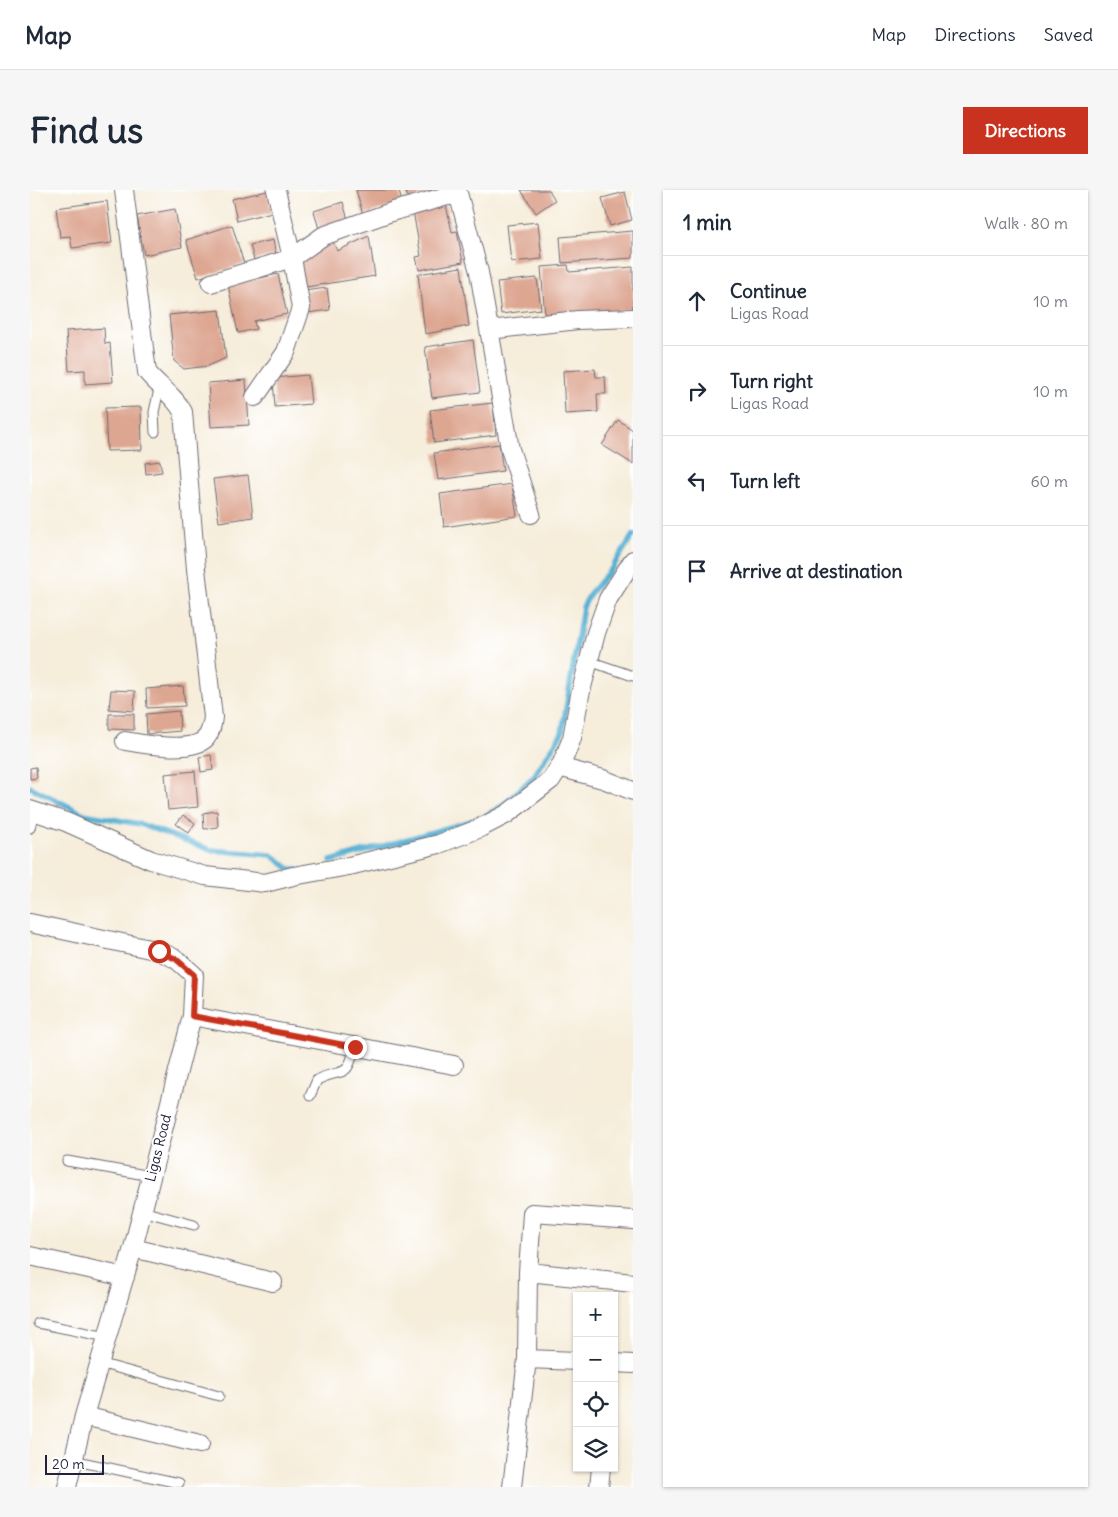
<!DOCTYPE html>
<meta charset="utf-8">
<style>
body{margin:0;font-family:Delius,sans-serif;background:#f6f6f7;color:#1f2937}
.controls{position:absolute;right:15px;bottom:15px;display:grid;overflow:hidden;border-radius:0px;box-shadow:0 1px 4px #0004}
.controls button{width:45px;height:45px;display:grid;place-items:center;padding:0;border:0;border-bottom:1px solid #e0e1e3;background:#fff;color:#1f2937;font:25px sans-serif}
.scale{position:absolute;left:15px;bottom:12px;width:59px;box-sizing:border-box;padding-left:5px;border:2px solid #22223b;border-top:0;font-size:14px;line-height:18px;white-space:nowrap;color:#22223b;-webkit-text-stroke:4px #fff;paint-order:stroke}
.stop{position:absolute;width:15px;height:15px;margin:-11px;border:4px solid #c8321e;border-radius:50%;background:#fff}
.stop.end{background:#c8321e;border-color:#fff;box-shadow:0 1px 5px #0008}
.list{margin:0;padding:0;list-style:none}
h2{display:flex;justify-content:space-between;align-items:center;height:65px;margin:0;padding:0 20px;font-size:21px}
h2 small{font-size:16px;font-weight:400;color:#747a83}
.list li{display:grid;grid-template-columns:32px 1fr auto;gap:15px;align-items:center;box-sizing:border-box;height:90px;padding:0 20px;border-top:1px solid #e0e1e3}
.list b{display:block;font-size:19px;white-space:nowrap}
.list p{margin:0;font-size:16px;white-space:nowrap;color:#747a83}
.list em{font-size:16px;font-style:normal;color:#747a83}
.icon{flex:none;width:28px;height:28px;fill:none;stroke:currentColor;stroke-width:2;stroke-linecap:round;stroke-linejoin:round}
.map{position:relative;flex:none;width:603px;height:1297px;overflow:hidden;border-radius:0px}
header{display:flex;align-items:center;gap:30px;box-sizing:border-box;height:70px;padding:0 25px;background:#fff;border-bottom:1px solid #e0e1e3}
header strong{font-size:24px}
nav{display:flex;gap:28px;margin-inline-start:auto;font-size:18px}
.intro{display:flex;align-items:center;justify-content:space-between;box-sizing:border-box;height:120px;padding:0 30px}
h1{margin:0;font-size:35px}
.button{padding:12px 22px;border-radius:0px;background:#c8321e;color:#fff;font-size:18px;font-weight:700}
main{display:flex;gap:30px;padding:0 30px}
aside{flex:1;background:#fff;border-radius:0px;box-shadow:0 1px 4px #0004}
.map>svg:first-child{display:block}
.lines{fill:none;stroke-linecap:round;stroke-linejoin:round}
.stream{stroke:#57b0d4;stroke-width:5.5}
.building{fill:#dda691}
.service-casing{stroke:#6c6973;stroke-width:11}
.minor-casing{stroke:#6c6973;stroke-width:20}
.service{stroke:#fff;stroke-width:9}
.minor{stroke:#fff;stroke-width:18}
.route{stroke:#c8321e;stroke-width:6}
.labels{text-anchor:middle;dominant-baseline:central;stroke-width:4;stroke-linejoin:round;paint-order:stroke}
.street-label{font-size:14px;fill:#22223b;stroke:#fff}
</style>
<header>
<strong>Map</strong>
<nav><a>Map</a><a>Directions</a><a>Saved</a></nav>
</header>
<div class="intro"><h1>Find us</h1><a class="button">Directions</a></div>
<main>
<div class="map">
<svg width="603" height="1297" viewBox="0 0 603 1297">
<rect width="100%" height="100%" fill="#fff"/>
<filter id="ink" filterUnits="userSpaceOnUse"><feTurbulence type="fractalNoise" baseFrequency=".02" numOctaves="2"/><feDisplacementMap in="SourceGraphic" scale="10" xChannelSelector="R" yChannelSelector="G"/><feConvolveMatrix kernelMatrix="1 2 1 2 8 2 1 2 1" color-interpolation-filters="sRGB"/></filter>
<filter id="wash" filterUnits="userSpaceOnUse"><feTurbulence type="fractalNoise" baseFrequency=".0096" numOctaves="4" result="noise"/><feDisplacementMap in="SourceGraphic" scale="20" xChannelSelector="R" yChannelSelector="G"/><feGaussianBlur stdDeviation="1.12" result="paint"/><feColorMatrix in="noise" values="0 0 0 0 0 0 0 0 0 0 0 0 0 0 0 0 0 1.4 0 .05"/><feComposite in="paint" operator="in"/></filter>
<g filter="url(#wash)">
<rect width="100%" height="100%" fill="#f6edda"/>
<g class="lines">
<path class="stream" d="M 0,597 L 54,624 L 110,634 L 181,660 L 242,665 L 260,679 L 266,679
M 301,671 L 452,628 L 474,614 L 504,586 L 532,543 L 553,417 L 561,402 L 582,378 L 603,345"/>
</g>
<g id="blocks">
<path class="building" d="M 326,0 L 369,0 L 372,13 L 333,25 Z
M 375,0 L 405,0 L 379,10 Z
M 491,0 L 519,0 L 525,10 L 506,23 Z
M 237,1 L 242,22 L 207,31 L 202,9 Z
M 595,2 L 602,30 L 580,36 L 572,8 Z
M 77,11 L 82,53 L 42,58 L 40,46 L 30,47 L 26,18 Z
M 313,12 L 318,30 L 289,39 L 284,21 Z
M 416,15 L 422,42 L 427,41 L 433,72 L 389,80 L 386,67 L 391,66 L 383,21 Z
M 145,19 L 152,57 L 114,65 L 107,26 Z
M 508,32 L 512,69 L 481,72 L 477,35 Z
M 202,35 L 214,74 L 168,88 L 156,50 Z
M 603,41 L 603,68 L 532,73 L 530,47 Z
M 339,46 L 345,86 L 270,98 L 266,70 L 303,52 L 307,61 Z
M 243,50 L 246,65 L 224,70 L 220,55 Z
M 538,75 L 539,82 L 603,77 L 603,119 L 515,127 L 511,77 Z
M 431,77 L 439,136 L 395,144 L 388,84 Z
M 248,84 L 257,124 L 224,131 L 226,139 L 208,143 L 198,95 Z
M 507,88 L 511,119 L 471,124 L 467,92 Z
M 297,98 L 300,120 L 277,123 L 274,101 Z
M 190,120 L 196,168 L 178,176 L 154,179 L 144,171 L 139,125 Z
M 74,138 L 75,154 L 80,153 L 83,192 L 55,194 L 55,180 L 39,181 L 36,141 Z
M 443,150 L 450,202 L 402,208 L 395,157 Z
M 565,179 L 566,187 L 575,187 L 576,204 L 567,204 L 568,222 L 535,224 L 533,181 Z
M 278,185 L 281,214 L 245,217 L 243,188 Z
M 216,190 L 219,235 L 181,237 L 178,193 Z
M 463,213 L 466,245 L 404,253 L 400,220 Z
M 111,217 L 112,260 L 77,261 L 75,218 Z
M 588,230 L 603,240 L 603,274 L 572,255 Z
M 469,254 L 473,281 L 408,290 L 404,263 Z
M 130,271 L 132,282 L 116,284 L 115,273 Z
M 218,285 L 223,327 L 189,332 L 183,289 Z
M 482,294 L 487,326 L 414,337 L 410,304 Z
M 153,496 L 155,516 L 117,518 L 116,499 Z
M 81,500 L 105,501 L 104,521 L 79,519 Z
M 149,521 L 150,541 L 117,544 L 116,524 Z
M 79,524 L 104,524 L 104,540 L 79,539 Z
M 181,565 L 183,580 L 171,582 L 169,567 Z
M 6,577 L 7,588 L 0,589 L 0,578 Z
M 165,581 L 168,617 L 138,620 L 135,584 Z
M 187,621 L 188,637 L 174,639 L 173,623 Z
M 153,625 L 165,633 L 159,643 L 146,634 Z"/>
</g>
</g>
<g filter="url(#ink)">
<use href="#blocks" fill-opacity="0" stroke="#6c6973" stroke-width="1"/>
<g class="lines">
<g class="service-casing">
<path id="service" d="M 125,242 L 124,222 L 130,195
M 559,471 L 603,486
M 0,638 L 4,621
M 280,906 L 287,890 C 314,876 316,892 325,857
M 37,971 L 121,986
M 112,1021 L 164,1035
M 8,1133 L 77,1147
M 69,1173 L 189,1206
M 42,1270 L 149,1293"/>
</g>
<g class="minor-casing">
<path id="minor" d="M 94,0 L 117,182 C 129,197 144,205 153,222 L 166,379 L 183,527 C 182,535 181,542 176,548 C 163,563 112,554 95,551
M 181,93 L 262,68 L 293,46 L 364,21 L 428,3 L 449,82 L 480,259 L 501,324
M 459,140 L 548,130 L 603,128
M 225,207 L 256,162 L 271,118 L 262,68 L 246,0
M 529,577 L 573,589 L 603,601
M 0,620 L 36,632 L 121,670 L 175,686 L 235,693 L 263,686 L 319,676 L 409,654 L 448,639 L 477,624 L 521,590 L 532,573 L 542,548 L 550,505 L 566,443 L 578,409 L 603,370
M 0,733 L 129,761 L 146,769 L 164,785 L 162,826 L 103,1058 L 54,1226 L 37,1297
M 162,826 L 424,875
M 103,1058 L 243,1092
M 0,1066 L 95,1087
M 498,1082 L 603,1093
M 497,1169 L 547,1171
M 584,1173 L 603,1174
M 54,1226 L 170,1254
M 482,1297 L 497,1169 L 498,1082 L 502,1023 L 603,1030
M 569,1297 L 571,1278"/>
</g>
<use href="#service" class="service"/>
<use href="#minor" class="minor"/>
</g>
</g>
<g class="lines" filter="url(#ink)">
<path class="route" d="M 129,761 L 146,769 L 164,785 L 162,826 L 325,857"/>
</g>
<g class="labels">
<g class="street-label">
<text transform="translate(128 958) rotate(-76)">Ligas Road</text>
</g>
</g>
</svg>
<div class="controls">
<button>+</button>
<button>−</button>
<button><svg class="icon" aria-label="locate" viewBox="0 0 24 24"><circle cx="12" cy="12" r="6"/><path d="M12 2v4M12 18v4M2 12h4M18 12h4"/></svg></button>
<button><svg class="icon" aria-label="layers" viewBox="0 0 24 24"><path d="M12 4l9 5-9 5-9-5zM3 14l9 5 9-5"/></svg></button>
</div>
<div class="scale">20 m</div>
<div class="stop" style="left:129px;top:761px"></div>
<div class="stop end" style="left:325px;top:857px"></div>
</div>
<aside>
<h2>1 min<small>Walk · 80 m</small></h2>
<ul class="list">
<li><svg class="icon" aria-label="ahead" viewBox="0 0 24 24"><path d="M12 20V5M6 11l6-6 6 6"/></svg><div><b>Continue</b><p>Ligas Road</p></div><em>10 m</em></li>
<li><svg class="icon" aria-label="right" viewBox="0 0 24 24"><path d="M7 20v-9h11M14 6l5 5-5 5"/></svg><div><b>Turn right</b><p>Ligas Road</p></div><em>10 m</em></li>
<li><svg class="icon" aria-label="left" viewBox="0 0 24 24"><path d="M17 20v-9H6M10 6l-5 5 5 5"/></svg><div><b>Turn left</b></div><em>60 m</em></li>
<li><svg class="icon" aria-label="arrive" viewBox="0 0 24 24"><path d="M6 21V4h12l-3 4 3 4H6"/></svg><div><b>Arrive at destination</b></div></li>
</ul>
</aside>
</main>
